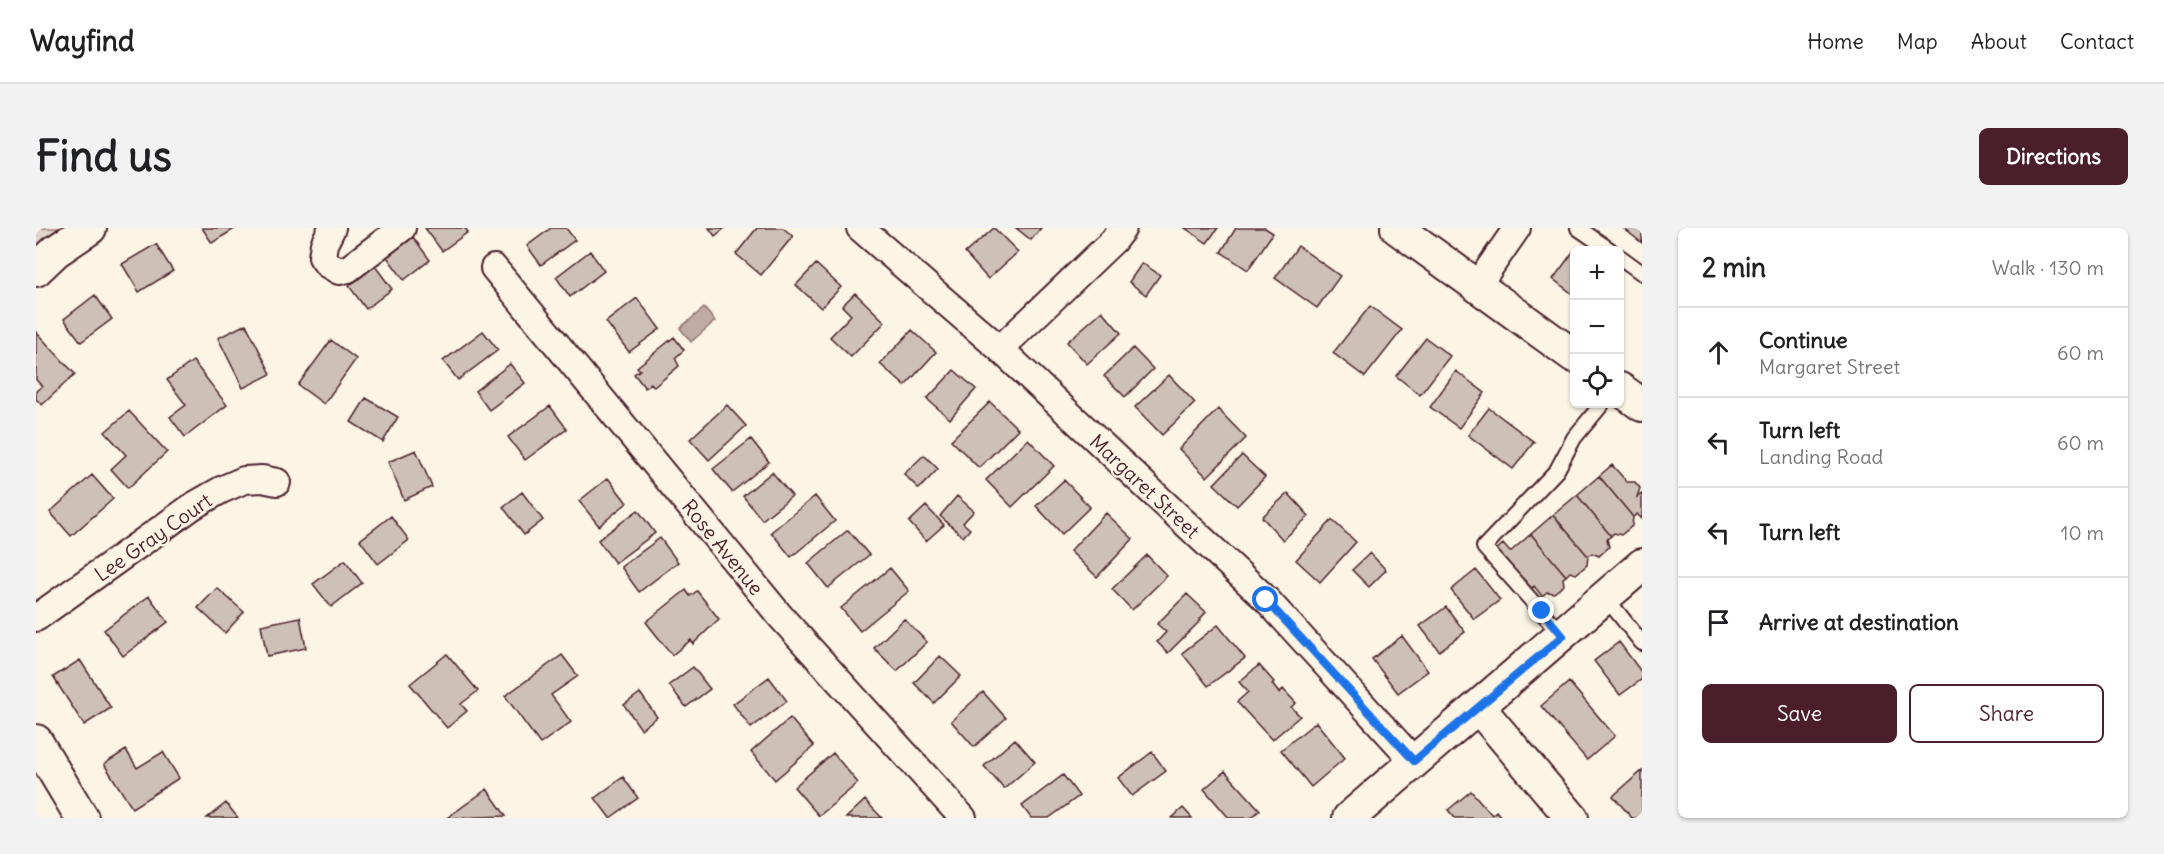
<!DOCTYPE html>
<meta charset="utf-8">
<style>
body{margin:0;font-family:Delius,sans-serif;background:#f2f2f2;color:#202124}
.controls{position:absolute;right:18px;top:18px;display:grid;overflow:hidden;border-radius:9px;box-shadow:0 2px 4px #0004}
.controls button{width:54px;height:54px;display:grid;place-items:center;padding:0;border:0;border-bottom:2px solid #e0e0e0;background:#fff;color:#202124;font:30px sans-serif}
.stop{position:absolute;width:18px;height:18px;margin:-14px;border:4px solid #1a73e8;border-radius:50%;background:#fff}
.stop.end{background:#1a73e8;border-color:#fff;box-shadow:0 2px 6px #0008}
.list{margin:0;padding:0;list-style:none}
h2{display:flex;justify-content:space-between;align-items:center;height:78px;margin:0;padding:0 24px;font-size:26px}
h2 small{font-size:20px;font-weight:400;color:#757577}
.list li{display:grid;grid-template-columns:39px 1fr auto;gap:18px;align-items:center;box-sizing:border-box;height:90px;padding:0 24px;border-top:2px solid #e0e0e0}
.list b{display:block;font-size:22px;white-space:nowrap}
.list p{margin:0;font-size:20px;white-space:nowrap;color:#757577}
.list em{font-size:20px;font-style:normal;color:#757577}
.actions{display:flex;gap:12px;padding:18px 24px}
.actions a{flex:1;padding:14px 0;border:2px solid #4a1f2b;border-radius:9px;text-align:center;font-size:21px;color:#4a1f2b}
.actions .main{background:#4a1f2b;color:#fff}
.icon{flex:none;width:33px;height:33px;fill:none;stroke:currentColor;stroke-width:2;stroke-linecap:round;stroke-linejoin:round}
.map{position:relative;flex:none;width:1606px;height:590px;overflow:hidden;border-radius:9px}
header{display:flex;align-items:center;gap:36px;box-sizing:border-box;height:84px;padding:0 30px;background:#fff;border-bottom:2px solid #e0e0e0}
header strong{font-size:28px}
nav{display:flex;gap:33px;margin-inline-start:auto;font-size:21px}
.intro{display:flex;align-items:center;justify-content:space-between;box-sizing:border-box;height:144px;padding:0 36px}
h1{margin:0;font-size:42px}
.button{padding:15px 27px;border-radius:9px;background:#4a1f2b;color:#fff;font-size:21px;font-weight:700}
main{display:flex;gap:36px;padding:0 36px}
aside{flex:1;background:#fff;border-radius:9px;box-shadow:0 2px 4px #0004}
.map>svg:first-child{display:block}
.green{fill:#e2d5ca;stroke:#967a7a;stroke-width:1.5}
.water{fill:#c0aca5;stroke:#917474;stroke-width:1.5}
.building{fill:#cfc0b7;stroke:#4a1f2b;stroke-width:1.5}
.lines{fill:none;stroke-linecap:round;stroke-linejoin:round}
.service-casing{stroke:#4a1f2b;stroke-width:18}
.minor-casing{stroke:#4a1f2b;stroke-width:30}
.tertiary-casing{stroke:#4a1f2b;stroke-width:36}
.service{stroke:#fcf5e5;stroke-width:14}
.minor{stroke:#fcf5e5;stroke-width:26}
.tertiary{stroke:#fcf5e5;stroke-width:32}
.route{stroke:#1a73e8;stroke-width:8}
.labels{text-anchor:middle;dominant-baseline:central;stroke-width:4.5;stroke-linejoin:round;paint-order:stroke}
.street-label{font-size:20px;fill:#4a1f2b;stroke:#fcf5e5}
</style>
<header>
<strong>Wayfind</strong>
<nav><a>Home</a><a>Map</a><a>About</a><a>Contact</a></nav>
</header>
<div class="intro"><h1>Find us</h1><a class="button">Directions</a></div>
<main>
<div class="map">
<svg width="1606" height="590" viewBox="0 0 1606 590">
<rect width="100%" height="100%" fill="#fcf5e5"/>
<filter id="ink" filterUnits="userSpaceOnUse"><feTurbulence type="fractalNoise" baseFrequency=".0167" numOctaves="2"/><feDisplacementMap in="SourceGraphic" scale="12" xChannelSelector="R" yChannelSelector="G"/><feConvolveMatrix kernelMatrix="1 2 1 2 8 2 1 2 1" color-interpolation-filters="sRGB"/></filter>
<g filter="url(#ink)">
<path class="green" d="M 0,0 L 30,0 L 0,23 Z"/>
<path class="water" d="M 668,80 L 679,93 L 655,114 L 644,100 Z"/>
<path class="building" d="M 166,0 L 200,0 L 176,15 Z
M 389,0 L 429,0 L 432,4 L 406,23 Z
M 515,0 L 530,0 L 539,12 L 505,37 L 491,18 Z
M 673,0 L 689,0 L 679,8 Z
M 721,0 L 747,0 L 757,8 L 725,47 L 700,26 Z
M 958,0 L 982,24 L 952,51 L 929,25 Z
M 980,0 L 1005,0 L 995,12 Z
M 1149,0 L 1182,0 L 1171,15 Z
M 1200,0 L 1229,0 L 1237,5 L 1212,42 L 1185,24 Z
M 1587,0 L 1606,0 L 1606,15 Z
M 377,9 L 394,32 L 368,52 L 351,29 Z
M 120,16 L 137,43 L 103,64 L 86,36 Z
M 1262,18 L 1304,48 L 1281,80 L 1239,50 Z
M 554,23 L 568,43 L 534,69 L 520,49 Z
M 1537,24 L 1538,25 L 1538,67 L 1517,51 Z
M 1106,35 L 1124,47 L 1110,67 L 1093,54 Z
M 780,36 L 805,59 L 785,80 L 760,57 Z
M 339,38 L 356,61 L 330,81 L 313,58 Z
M 819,65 L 849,94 L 815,129 L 794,109 L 815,87 L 806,78 Z
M 59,67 L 76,91 L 45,114 L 28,91 Z
M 601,70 L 624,101 L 593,124 L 570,94 Z
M 1334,78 L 1366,102 L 1329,149 L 1297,125 Z
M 1066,83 L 1085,105 L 1051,136 L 1031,114 Z
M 210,96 L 235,146 L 207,160 L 182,110 Z
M 876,102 L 900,124 L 869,158 L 844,136 Z
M 447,103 L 462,122 L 422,152 L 407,133 Z
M 0,104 L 39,146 L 6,177 L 0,171 L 0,163 L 6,158 L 0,152 Z
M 638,109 L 648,122 L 639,130 L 643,138 L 618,159 L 615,155 L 609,160 L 598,146 L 604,142 L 601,139 Z
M 1390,110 L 1414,128 L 1384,167 L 1360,148 Z
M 295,112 L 320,131 L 288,176 L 262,157 Z
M 1097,120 L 1117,141 L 1089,169 L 1068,148 Z
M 157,133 L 191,177 L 149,209 L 134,189 L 150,177 L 131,152 Z
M 474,136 L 489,155 L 453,182 L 439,163 Z
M 918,142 L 940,161 L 914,191 L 891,171 Z
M 1420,143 L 1449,165 L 1423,200 L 1394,179 Z
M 1133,147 L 1159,175 L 1126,207 L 1099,179 Z
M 330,170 L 362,189 L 347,214 L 315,194 Z
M 954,174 L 982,201 L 943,240 L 915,212 Z
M 691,177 L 710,198 L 673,232 L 654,211 Z
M 514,178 L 531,201 L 489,232 L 472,209 Z
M 1453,180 L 1498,214 L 1477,241 L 1432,207 Z
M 1182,181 L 1210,210 L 1171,249 L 1143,221 Z
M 93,183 L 131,224 L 92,260 L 75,241 L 90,227 L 69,204 Z
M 715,211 L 733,234 L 696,264 L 677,241 Z
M 992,211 L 1018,238 L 976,279 L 950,252 Z
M 380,222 L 396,259 L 368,272 L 352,234 Z
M 888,227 L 902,241 L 883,261 L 868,246 Z
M 1206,227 L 1229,249 L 1201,278 L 1178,256 Z
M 1576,237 L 1591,254 L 1599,254 L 1604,260 L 1601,269 L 1606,266 L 1606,291 L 1601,286 L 1597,289 L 1563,248 Z
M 736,244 L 756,268 L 726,292 L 707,268 Z
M 56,247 L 77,271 L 35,308 L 14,284 Z
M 1563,248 L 1597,289 L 1596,298 L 1585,307 L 1578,305 L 1575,308 L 1541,267 Z
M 572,250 L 591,275 L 563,298 L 543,273 Z
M 1028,252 L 1054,279 L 1026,306 L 1000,278 Z
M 486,264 L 507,292 L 488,307 L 467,279 Z
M 1252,265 L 1273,288 L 1247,312 L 1226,289 Z
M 1541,267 L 1575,308 L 1571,311 L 1573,319 L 1563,328 L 1556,325 L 1552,328 L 1517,287 Z
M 779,268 L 799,293 L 755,329 L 735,304 Z
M 921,268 L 938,283 L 927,295 L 934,301 L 927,309 L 904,288 Z
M 890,278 L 908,297 L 890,313 L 873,294 Z
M 602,282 L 619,305 L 579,335 L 562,312 Z
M 1070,285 L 1097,311 L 1061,349 L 1034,323 Z
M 1517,287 L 1552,328 L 1551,337 L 1540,346 L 1534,344 L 1530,348 L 1495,306 Z
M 355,288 L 373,312 L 342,336 L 324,312 Z
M 1296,292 L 1320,314 L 1284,354 L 1260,332 Z
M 812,302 L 833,327 L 792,360 L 772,335 Z
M 1495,306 L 1530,348 L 1527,350 L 1528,357 L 1518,365 L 1511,364 L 1506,368 L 1498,358 L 1493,363 L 1459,323 L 1467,316 L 1474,324 Z
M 624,310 L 642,334 L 603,364 L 585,339 Z
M 1334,325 L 1350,342 L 1333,359 L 1316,342 Z
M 1111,327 L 1131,348 L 1096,382 L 1076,361 Z
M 309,332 L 326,355 L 295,379 L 277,356 Z
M 854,340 L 873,363 L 824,403 L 805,380 Z
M 1440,342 L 1464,372 L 1438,391 L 1415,362 Z
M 181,360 L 208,384 L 189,405 L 162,380 Z
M 650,362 L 654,368 L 661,363 L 683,391 L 657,416 L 655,412 L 636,427 L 610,394 Z
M 1151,366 L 1170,384 L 1164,391 L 1165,392 L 1132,425 L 1121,414 L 1130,404 L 1121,396 Z
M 113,368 L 132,394 L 87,428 L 68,402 Z
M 1410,379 L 1429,404 L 1403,423 L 1384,398 Z
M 264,389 L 270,420 L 231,428 L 225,397 Z
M 868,391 L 891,414 L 861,443 L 838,420 Z
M 1182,397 L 1209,430 L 1172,458 L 1146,425 Z
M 1366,408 L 1392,443 L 1362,465 L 1336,431 Z
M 1583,414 L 1606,445 L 1606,451 L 1584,467 L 1558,433 Z
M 411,426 L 442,463 L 425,476 L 431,483 L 411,500 L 374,456 Z
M 526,427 L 542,448 L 515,467 L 535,494 L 504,516 L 469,468 Z
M 904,428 L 925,448 L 898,475 L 878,455 Z
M 44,432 L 75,480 L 48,497 L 17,449 Z
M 1223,437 L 1238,454 L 1236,456 L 1243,465 L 1247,461 L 1260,475 L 1255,479 L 1264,488 L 1236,512 L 1201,474 L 1212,464 L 1203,454 Z
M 657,439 L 674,461 L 650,479 L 633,457 Z
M 733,449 L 751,473 L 715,500 L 697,476 Z
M 1533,454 L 1579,508 L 1551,532 L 1505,478 Z
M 947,464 L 970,490 L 938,519 L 915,493 Z
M 604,465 L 621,489 L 605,501 L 588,477 Z
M 754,490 L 778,518 L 739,552 L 715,524 Z
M 1280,494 L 1309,530 L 1275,559 L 1245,522 Z
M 979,511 L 999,534 L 968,561 L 948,538 Z
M 90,522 L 101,540 L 127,524 L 143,550 L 96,580 L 68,536 Z
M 1116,524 L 1130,543 L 1096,568 L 1082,550 Z
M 797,525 L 822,555 L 783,588 L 758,559 Z
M 1189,543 L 1224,582 L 1215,590 L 1193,590 L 1168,561 Z
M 1606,543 L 1606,590 L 1596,590 L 1577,568 Z
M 1027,547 L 1043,568 L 1013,590 L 995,590 L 986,578 Z
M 587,549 L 602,570 L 574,590 L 559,570 Z
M 451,561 L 470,588 L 411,590 Z
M 1435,563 L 1456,587 L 1460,583 L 1466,590 L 1419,590 L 1412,582 Z
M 829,572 L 846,590 L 810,590 Z
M 190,575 L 202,590 L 171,590 Z
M 1147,580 L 1156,590 L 1136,590 Z"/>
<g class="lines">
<g class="service-casing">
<path id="service" d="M 1542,0 L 1574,22
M 1584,29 L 1606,45
M 1570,370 L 1606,415
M 1527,408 L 1448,319 L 1521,242 L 1538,210 L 1566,176"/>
</g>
<g class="minor-casing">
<path id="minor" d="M 296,0 L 288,16 L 286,29 L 291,36 L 303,43 L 312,41 L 366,0
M 824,0 L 964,121 L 1231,372 L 1378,533
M 458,40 L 745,389 L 927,590
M 1441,58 L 1481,0
M 964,121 L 1077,13 L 1087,0
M 0,390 L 157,278 L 185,262 L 208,252 L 226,251 L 241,254"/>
</g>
<g class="tertiary-casing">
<path id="tertiary" d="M 1361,0 L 1538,128
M 0,42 L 20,23 L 54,0
M 1584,161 L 1606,177
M 1443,480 L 1536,590
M 0,513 L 46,590
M 1313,590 L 1606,337"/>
</g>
<use href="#service" class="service"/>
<use href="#minor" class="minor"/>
<use href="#tertiary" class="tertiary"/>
</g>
</g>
<g class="lines" filter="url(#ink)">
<path class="route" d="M 1230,372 L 1378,533 L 1527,408 L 1506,383"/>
</g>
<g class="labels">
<g class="street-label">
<text transform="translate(1109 258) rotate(43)">Margaret Street</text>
<text transform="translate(117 309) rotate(-35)">Lee Gray Court</text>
<text transform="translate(687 319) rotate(51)">Rose Avenue</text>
</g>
</g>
</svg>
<div class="controls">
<button>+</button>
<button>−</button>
<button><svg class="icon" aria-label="locate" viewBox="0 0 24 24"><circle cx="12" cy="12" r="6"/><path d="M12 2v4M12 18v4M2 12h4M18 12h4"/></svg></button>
</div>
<div class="stop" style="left:1230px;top:372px"></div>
<div class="stop end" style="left:1506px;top:383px"></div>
</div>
<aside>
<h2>2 min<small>Walk · 130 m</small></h2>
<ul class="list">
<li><svg class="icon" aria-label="ahead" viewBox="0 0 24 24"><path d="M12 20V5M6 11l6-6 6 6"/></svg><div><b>Continue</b><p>Margaret Street</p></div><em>60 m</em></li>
<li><svg class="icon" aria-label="left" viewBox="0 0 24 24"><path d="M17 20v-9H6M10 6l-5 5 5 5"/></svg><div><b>Turn left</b><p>Landing Road</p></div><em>60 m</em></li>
<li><svg class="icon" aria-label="left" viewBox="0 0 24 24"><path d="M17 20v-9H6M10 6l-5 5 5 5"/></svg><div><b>Turn left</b></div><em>10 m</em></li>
<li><svg class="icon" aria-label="arrive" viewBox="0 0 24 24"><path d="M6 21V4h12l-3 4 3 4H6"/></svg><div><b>Arrive at destination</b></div></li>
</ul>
<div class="actions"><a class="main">Save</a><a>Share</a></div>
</aside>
</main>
